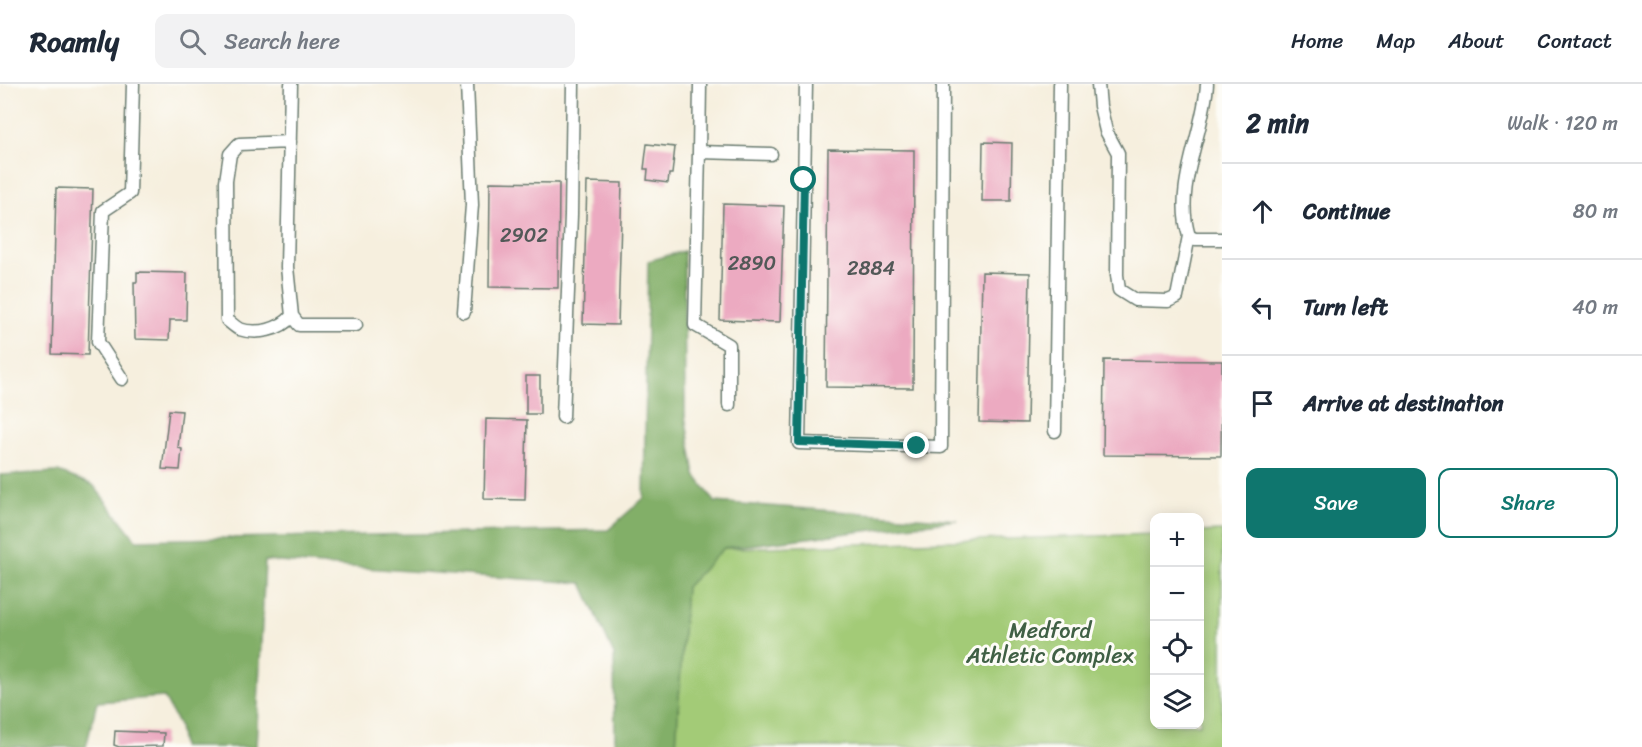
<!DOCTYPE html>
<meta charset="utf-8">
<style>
body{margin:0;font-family:Sriracha,sans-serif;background:#f2f2f3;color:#1f2937}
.controls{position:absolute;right:18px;bottom:18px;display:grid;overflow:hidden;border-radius:12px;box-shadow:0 3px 15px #0003}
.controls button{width:54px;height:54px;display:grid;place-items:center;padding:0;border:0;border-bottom:2px solid #e0e1e3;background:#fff;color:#1f2937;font:30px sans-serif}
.stop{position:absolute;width:18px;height:18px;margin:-14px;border:4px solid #0f766e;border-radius:50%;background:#fff}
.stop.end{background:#0f766e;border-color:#fff;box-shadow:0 2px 6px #0008}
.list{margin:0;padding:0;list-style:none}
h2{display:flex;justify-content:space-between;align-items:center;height:78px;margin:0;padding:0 24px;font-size:26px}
h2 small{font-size:20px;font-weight:400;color:#747a83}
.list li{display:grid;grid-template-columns:39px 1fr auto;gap:18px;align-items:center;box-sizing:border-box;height:96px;padding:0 24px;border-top:2px solid #e0e1e3}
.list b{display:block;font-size:22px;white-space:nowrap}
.list em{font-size:20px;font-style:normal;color:#747a83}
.actions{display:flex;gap:12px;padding:18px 24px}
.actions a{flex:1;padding:14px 0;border:2px solid #0f766e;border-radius:12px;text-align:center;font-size:21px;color:#0f766e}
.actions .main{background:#0f766e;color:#fff}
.icon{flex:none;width:33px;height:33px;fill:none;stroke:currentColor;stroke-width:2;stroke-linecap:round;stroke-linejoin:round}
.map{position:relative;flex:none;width:1222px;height:663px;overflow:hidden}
header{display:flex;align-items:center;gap:36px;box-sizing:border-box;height:84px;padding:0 30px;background:#fff;border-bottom:2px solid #e0e1e3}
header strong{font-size:28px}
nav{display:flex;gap:33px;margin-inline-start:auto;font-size:21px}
.search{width:420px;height:54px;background:#f2f2f3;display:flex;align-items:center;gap:15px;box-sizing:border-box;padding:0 21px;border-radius:12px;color:#747a83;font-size:22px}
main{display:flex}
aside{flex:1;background:#fff}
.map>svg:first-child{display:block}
.green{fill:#a3cb77;stroke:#618456;stroke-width:1.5}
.forest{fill:#82af68;stroke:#50764e;stroke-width:1.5}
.building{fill:#ecaac1}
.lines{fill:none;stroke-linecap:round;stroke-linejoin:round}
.service-casing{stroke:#6a7b70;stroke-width:15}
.service{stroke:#fff;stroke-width:12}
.route{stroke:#0f766e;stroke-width:8}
.labels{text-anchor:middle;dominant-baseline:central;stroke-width:6;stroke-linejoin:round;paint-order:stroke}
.number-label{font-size:20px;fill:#525857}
.park-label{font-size:22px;fill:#406045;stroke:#fdfcf7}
</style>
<header>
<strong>Roamly</strong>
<div class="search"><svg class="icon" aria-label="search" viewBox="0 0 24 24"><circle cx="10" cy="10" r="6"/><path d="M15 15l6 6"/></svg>Search here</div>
<nav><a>Home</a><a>Map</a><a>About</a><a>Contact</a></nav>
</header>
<main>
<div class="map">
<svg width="1222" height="663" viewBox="0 0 1222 663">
<rect width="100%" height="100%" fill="#fdfcf7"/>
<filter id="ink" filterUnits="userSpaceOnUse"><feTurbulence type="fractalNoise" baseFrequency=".0167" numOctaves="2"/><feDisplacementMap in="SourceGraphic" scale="12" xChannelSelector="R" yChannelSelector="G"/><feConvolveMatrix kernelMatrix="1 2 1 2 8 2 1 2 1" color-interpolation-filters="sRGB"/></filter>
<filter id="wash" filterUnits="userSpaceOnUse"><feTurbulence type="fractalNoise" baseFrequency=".008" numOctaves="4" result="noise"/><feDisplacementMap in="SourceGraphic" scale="24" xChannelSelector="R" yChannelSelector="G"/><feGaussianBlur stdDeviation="1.35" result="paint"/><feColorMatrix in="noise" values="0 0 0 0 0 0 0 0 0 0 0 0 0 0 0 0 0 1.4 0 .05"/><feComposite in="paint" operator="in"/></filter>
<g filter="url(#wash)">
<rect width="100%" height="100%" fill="#f6efde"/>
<path class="green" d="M 1222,447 L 1222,663 L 675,663 L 674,466 L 1154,450 L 1154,640 L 1200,640 L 1200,448 Z"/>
<path class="forest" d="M 684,167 L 685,332 L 695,391 L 715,418 L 957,436 L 724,464 L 686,503 L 676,663 L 615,663 L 614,571 L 582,499 L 265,477 L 256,663 L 182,663 L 179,642 L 164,613 L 97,618 L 86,663 L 0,663 L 0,391 L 58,388 L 93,401 L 136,456 L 608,446 L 644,414 L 648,177 Z"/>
<g id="blocks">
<path class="building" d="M 983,58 L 1012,59 L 1011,117 L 982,117 Z
M 647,60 L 675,63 L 672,90 L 669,90 L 668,99 L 647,96 L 648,85 L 644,85 Z
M 828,65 L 914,66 L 913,304 L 826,303 Z
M 490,98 L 559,99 L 558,204 L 489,203 Z
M 587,98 L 622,99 L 618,241 L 583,240 Z
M 56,104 L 93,105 L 88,271 L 52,270 Z
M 723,120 L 784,122 L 780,238 L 720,236 Z
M 137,188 L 187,189 L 186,236 L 170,236 L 169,256 L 135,255 L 134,198 L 137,198 Z
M 982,188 L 1030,189 L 1027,339 L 979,338 Z
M 1104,276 L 1222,277 L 1221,372 L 1103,371 Z
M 526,292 L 540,292 L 540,330 L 526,330 Z
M 169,326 L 182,327 L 178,364 L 182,365 L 180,386 L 162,385 Z
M 486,335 L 527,336 L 525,416 L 484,415 Z
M 115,647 L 164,649 L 163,662 L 119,663 L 114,661 Z"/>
</g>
</g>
<g filter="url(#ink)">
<use href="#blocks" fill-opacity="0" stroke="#6a7b70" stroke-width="1.5"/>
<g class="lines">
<g class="service-casing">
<path id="service" d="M 291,0 L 287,183 L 292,232 L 299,241 L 356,241
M 700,0 L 699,68 L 771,70
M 806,0 L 799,359 L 941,363 L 943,0
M 1098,0 L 1100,22 L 1106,47 L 1118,69 L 1117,191 L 1119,206 L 1135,216 L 1168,217 L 1177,213 L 1189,152
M 1207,0 C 1204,50 1173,102 1189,152 L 1195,155 L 1222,155
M 290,58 L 239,60 L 230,70 L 226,97 L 227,236 C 231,239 235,243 239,245 C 257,251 280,246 292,232
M 699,68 L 695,241 L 729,261 L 729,321
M 464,228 L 472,121 L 467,0
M 122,295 L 98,258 L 103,127 L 130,109 L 133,0
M 563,333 L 571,131 L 573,0
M 1055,347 L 1060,0"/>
</g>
<use href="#service" class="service"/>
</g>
</g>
<g class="lines" filter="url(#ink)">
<path class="route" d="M 804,96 L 799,358 L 917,362"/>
</g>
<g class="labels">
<g class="number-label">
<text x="524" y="151">2902</text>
<text x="752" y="179">2890</text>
<text x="871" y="184">2884</text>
</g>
<g class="park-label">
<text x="1050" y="546">Medford<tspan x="1050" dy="25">Athletic Complex</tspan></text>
</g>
</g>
</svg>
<div class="controls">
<button>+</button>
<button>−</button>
<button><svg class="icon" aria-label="locate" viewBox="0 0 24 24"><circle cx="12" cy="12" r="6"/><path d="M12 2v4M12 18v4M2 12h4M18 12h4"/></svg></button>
<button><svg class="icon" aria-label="layers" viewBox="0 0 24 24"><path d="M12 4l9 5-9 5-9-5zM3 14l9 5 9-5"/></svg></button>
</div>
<div class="stop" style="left:804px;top:96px"></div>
<div class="stop end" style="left:917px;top:362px"></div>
</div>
<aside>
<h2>2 min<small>Walk · 120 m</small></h2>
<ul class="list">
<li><svg class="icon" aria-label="ahead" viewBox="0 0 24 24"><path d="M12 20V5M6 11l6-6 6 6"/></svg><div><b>Continue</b></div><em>80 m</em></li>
<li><svg class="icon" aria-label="left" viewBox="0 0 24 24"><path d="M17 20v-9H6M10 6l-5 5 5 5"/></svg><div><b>Turn left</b></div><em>40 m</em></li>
<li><svg class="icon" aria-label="arrive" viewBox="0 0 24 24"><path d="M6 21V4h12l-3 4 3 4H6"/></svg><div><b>Arrive at destination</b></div></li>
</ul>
<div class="actions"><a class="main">Save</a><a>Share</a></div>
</aside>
</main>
